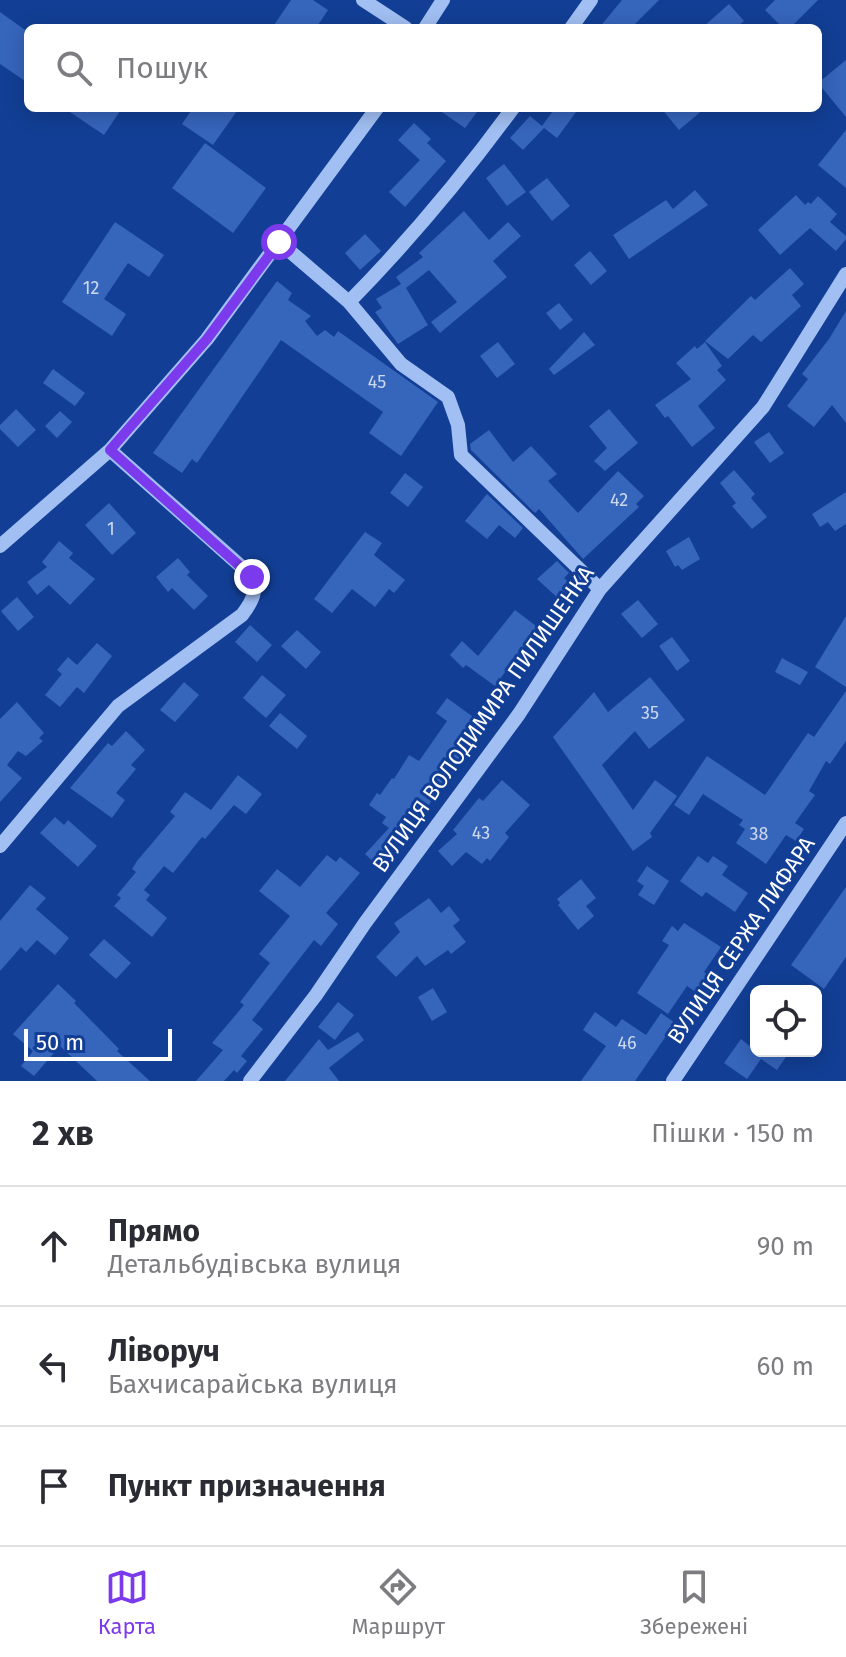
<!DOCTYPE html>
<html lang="uk">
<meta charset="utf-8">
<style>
body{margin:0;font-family:"Fira Sans",sans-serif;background:#f7f7f7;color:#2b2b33}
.controls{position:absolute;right:24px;bottom:24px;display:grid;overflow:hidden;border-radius:12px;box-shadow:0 4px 20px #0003}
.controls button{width:72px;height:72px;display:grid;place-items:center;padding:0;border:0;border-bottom:2px solid #e1e1e2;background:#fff;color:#2b2b33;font:40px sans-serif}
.scale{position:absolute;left:24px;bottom:20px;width:148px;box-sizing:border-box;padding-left:8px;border:4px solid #fff;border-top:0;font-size:22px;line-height:28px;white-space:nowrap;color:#fff;-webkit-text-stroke:6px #123f95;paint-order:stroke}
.stop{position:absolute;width:24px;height:24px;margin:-18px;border:6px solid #7c3aed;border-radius:50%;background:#fff}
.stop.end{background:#7c3aed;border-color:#fff;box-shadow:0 2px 8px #0008}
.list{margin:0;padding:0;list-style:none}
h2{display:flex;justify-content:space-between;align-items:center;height:104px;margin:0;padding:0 32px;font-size:34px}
h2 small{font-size:26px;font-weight:400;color:#7c7c81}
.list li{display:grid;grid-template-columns:52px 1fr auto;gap:24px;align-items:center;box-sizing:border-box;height:120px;padding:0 32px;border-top:2px solid #e1e1e2}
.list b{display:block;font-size:30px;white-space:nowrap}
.list p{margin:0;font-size:26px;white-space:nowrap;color:#7c7c81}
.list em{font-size:26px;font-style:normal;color:#7c7c81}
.icon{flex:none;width:44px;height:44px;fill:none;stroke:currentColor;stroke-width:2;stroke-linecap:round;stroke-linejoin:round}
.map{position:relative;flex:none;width:846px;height:1081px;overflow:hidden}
.search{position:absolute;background:#fff;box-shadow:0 4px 20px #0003;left:24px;right:24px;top:24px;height:88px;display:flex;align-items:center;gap:20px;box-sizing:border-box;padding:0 28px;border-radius:12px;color:#7c7c81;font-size:30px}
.sheet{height:464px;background:#fff}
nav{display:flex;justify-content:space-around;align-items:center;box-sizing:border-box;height:112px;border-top:2px solid #e1e1e2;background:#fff;font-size:22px;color:#7c7c81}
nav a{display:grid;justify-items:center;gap:4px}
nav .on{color:#7c3aed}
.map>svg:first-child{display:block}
.building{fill:#3665bc}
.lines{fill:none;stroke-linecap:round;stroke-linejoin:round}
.minor{stroke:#a1bff3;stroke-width:14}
.route{stroke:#7c3aed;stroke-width:10}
.labels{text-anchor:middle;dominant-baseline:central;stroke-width:6;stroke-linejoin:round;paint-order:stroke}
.number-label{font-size:18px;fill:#cdd8ee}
.street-label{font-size:22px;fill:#fff;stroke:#123f95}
</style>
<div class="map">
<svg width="846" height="1081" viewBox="0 0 846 1081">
<rect width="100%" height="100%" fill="#123f95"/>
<path class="building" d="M 291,0 L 313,0 L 328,10 L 316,28 L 272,28 Z
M 622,0 L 659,0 L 631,28 L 599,28 Z
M 775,0 L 818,0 L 790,28 L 783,28 L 765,10 Z
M 729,4 L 744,21 L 736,28 L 702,28 Z
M 0,12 L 28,32 L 28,83 L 0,64 Z
M 846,60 L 846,117 L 818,83 Z
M 64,108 L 122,108 L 104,135 Z
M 193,108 L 239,108 L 213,145 L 182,124 Z
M 436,108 L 480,108 L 465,128 Z
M 555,108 L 579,108 L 557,138 L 544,128 L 523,150 L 510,138 L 530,116 L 542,126 Z
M 661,108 L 705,108 L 679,130 Z
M 414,123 L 431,139 L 427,143 L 446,161 L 405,207 L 389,192 L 420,160 L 398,140 Z
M 846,130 L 846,188 L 818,165 Z
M 205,143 L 266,188 L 233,233 L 172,188 Z
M 504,164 L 526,192 L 507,206 L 486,178 Z
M 547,178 L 570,206 L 552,221 L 529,192 Z
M 695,190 L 708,205 L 629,259 L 613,235 L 666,200 L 673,209 Z
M 796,195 L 805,205 L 808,202 L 811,204 L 818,196 L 837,214 L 830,222 L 846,236 L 846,239 L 836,251 L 810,228 L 780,255 L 758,230 Z
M 464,211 L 489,240 L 508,222 L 521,236 L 493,261 L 507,277 L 440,333 L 431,322 L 457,302 L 429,270 L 406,288 L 428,325 L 398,344 L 375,312 L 382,308 L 376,299 L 401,284 L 396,277 L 423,257 L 419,253 Z
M 115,222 L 164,255 L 149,277 L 128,263 L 104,299 L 126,314 L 112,336 L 62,302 Z
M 365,234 L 381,251 L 360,270 L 345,253 Z
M 590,251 L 607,271 L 591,285 L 574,265 Z
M 790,268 L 804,284 L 792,295 L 801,306 L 761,342 L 753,335 L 728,359 L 705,341 L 751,296 L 755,300 Z
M 277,281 L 292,293 L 288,300 L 311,316 L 305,321 L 317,336 L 325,330 L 334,337 L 338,331 L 438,402 L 401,456 L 369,433 L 383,412 L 281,340 L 197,463 L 192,459 L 182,473 L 153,453 Z
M 559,303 L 573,320 L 560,330 L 546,313 Z
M 846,311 L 846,423 L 832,405 L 814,427 L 787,406 L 808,379 L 802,374 L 829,339 Z
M 584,332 L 595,345 L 554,375 L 549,369 Z
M 498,342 L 515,364 L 497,378 L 480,356 Z
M 705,342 L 722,366 L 717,370 L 726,380 L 698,406 L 715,428 L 692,447 L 668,416 L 665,418 L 655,405 L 691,379 L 676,363 L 695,346 L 697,349 Z
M 53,369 L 85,393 L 75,406 L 43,383 Z
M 16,409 L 36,430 L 18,447 L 0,429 L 0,425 Z
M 609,409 L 638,443 L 605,471 L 594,461 L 607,448 L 589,426 Z
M 60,411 L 72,422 L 57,438 L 45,426 Z
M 489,430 L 513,462 L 531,446 L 557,474 L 548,481 L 578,513 L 618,471 L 644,496 L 636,504 L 639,507 L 583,559 L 539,509 L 535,513 L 471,450 L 470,444 Z
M 769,432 L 784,453 L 770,463 L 754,442 Z
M 734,470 L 755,494 L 751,498 L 767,517 L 752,529 L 732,506 L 736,503 L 720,483 Z
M 405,473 L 423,487 L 408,507 L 390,493 Z
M 846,492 L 846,524 L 835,531 L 828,522 L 820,527 L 812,514 Z
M 487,494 L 523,528 L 515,538 L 499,525 L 487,539 L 465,521 Z
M 109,503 L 136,533 L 112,555 L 85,525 Z
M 365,532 L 382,543 L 374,555 L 405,580 L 394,593 L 389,589 L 375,607 L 352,589 L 332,613 L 314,599 Z
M 689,537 L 700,559 L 682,570 L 678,565 L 675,567 L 666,551 Z
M 59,541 L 73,553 L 69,558 L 95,579 L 70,605 L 49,585 L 37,595 L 27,582 L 47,567 L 42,562 Z
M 178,558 L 190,572 L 187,575 L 208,596 L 194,610 L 172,588 L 168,592 L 156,577 Z
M 557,561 L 569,573 L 564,578 L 574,586 L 561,601 L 537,579 Z
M 17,597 L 34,617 L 18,631 L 1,611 Z
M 638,600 L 658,624 L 642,638 L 621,614 Z
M 515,610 L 544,632 L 529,653 L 522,648 L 495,686 L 466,665 L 463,668 L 450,655 L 462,641 L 478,656 Z
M 846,616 L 846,687 L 815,667 Z
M 250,625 L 272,645 L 257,662 L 235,642 Z
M 297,630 L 321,652 L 306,669 L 281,646 Z
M 672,637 L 690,661 L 677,671 L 659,646 Z
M 97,643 L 112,656 L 84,693 L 77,687 L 60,707 L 45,695 L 62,674 L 57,670 L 68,657 L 77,665 Z
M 782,658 L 808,672 L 800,685 L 775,672 Z
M 262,675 L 286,695 L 266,718 L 243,698 Z
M 650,677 L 685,720 L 649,749 L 635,731 L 602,765 L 633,810 L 655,780 L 677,796 L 650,833 L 652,837 L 633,851 L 553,737 L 594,692 L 608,712 Z
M 184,682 L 199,695 L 175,722 L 160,710 Z
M 846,691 L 846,741 L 830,764 L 826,761 L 809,791 L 815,795 L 795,823 L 804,829 L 796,841 L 786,835 L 766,864 L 736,843 L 745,829 L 739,825 L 743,820 L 703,794 L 689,815 L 674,805 L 707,756 L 765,795 L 808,733 L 814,737 Z
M 447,698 L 476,719 L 453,751 L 463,758 L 451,776 L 447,774 L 416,827 L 383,871 L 365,854 L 389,828 L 382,823 L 386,817 L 369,805 L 377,793 L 380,795 L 392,778 L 394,779 L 409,755 L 419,761 L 447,721 L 436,713 Z
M 17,702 L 44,733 L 39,738 L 43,741 L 26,756 L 18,751 L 7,765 L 22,778 L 0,802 L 0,719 Z
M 280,713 L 307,736 L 297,749 L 269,726 Z
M 126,731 L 145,750 L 131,765 L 136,769 L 116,793 L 125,800 L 112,818 L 70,788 L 108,743 L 112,746 Z
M 238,775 L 262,794 L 246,814 L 234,805 L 205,839 L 202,837 L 173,873 L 164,866 L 144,890 L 150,895 L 146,900 L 167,918 L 152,937 L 114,906 L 121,898 L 117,895 L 136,872 L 132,869 L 137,861 L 175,816 L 170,812 L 185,792 L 211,810 Z
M 502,780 L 530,805 L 505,833 L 509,837 L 490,861 L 487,858 L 482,864 L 466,852 L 452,866 L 438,851 L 457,834 L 453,830 L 479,798 L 483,801 Z
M 55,817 L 64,825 L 68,820 L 97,846 L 78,867 L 40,833 Z
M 327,855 L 336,862 L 340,857 L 360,873 L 326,913 L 338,924 L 321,946 L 314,940 L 252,1020 L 263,1029 L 241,1056 L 247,1061 L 237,1073 L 234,1070 L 224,1081 L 196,1081 L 223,1050 L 212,1043 L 244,1005 L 240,1002 L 270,963 L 259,954 L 290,916 L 259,891 L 277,869 L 300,887 Z
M 698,856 L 708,863 L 713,856 L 728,866 L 722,875 L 748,893 L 735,912 L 706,892 L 702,897 L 680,881 Z
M 647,866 L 669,881 L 654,905 L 638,895 L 644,886 L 637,881 Z
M 581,879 L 596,898 L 586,906 L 594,916 L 578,930 L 558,905 L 560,903 L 557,899 Z
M 30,885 L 46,898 L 36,909 L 69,938 L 55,955 L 37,940 L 26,952 L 21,947 L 0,971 L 0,921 Z
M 846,887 L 846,957 L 824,989 L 791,965 Z
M 429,898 L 441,913 L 449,906 L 460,920 L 453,926 L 466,942 L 451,954 L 448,950 L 425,966 L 417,956 L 396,977 L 376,957 L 400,932 L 394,923 Z
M 684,923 L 721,947 L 704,972 L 709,975 L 697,993 L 687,986 L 668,1014 L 637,993 L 669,945 L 662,941 L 672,926 L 678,931 Z
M 104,939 L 131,963 L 116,979 L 89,955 Z
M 58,984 L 76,1001 L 74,1003 L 119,1049 L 117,1051 L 150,1081 L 97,1081 L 60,1046 L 34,1076 L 21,1066 L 33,1051 L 13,1034 Z
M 433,988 L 447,1012 L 432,1021 L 418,997 Z
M 338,1002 L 354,1015 L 335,1040 L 318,1027 Z
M 595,1012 L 616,1027 L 622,1019 L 646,1035 L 661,1013 L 675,1023 L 635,1081 L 581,1081 L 606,1046 L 583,1030 Z
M 358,1032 L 364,1040 L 329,1068 L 339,1081 L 285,1081 L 319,1039 L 328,1050 Z
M 741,1039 L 756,1051 L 790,1051 L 777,1070 L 761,1059 L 747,1079 L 724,1063 Z"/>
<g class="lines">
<path class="minor" d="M 363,0 L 406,28
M 425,28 L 443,0
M 571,28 L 591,0
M 279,242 L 349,302 C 410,240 461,179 513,108
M 349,302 L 401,364 L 448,397 L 458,425 L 461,455 L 600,589
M 0,546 L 110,450 L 207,339 L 377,108
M 0,846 L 118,706 L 242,615 C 255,598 260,586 244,569 L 110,450
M 250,1081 L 316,995 L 365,923 L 519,714 L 600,589 L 763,407 L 846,274
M 673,1081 L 846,823"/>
</g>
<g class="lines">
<path class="route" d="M 252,577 L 110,450 L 207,339 L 279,242"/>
</g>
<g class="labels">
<g class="number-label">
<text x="91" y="288">12</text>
<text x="377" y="382">45</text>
<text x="619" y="500">42</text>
<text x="111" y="529">1</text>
<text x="650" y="713">35</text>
<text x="481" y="833">43</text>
<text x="759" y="834">38</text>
<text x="627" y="1043">46</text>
</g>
<g class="street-label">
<text transform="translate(483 719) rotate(-55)">ВУЛИЦЯ ВОЛОДИМИРА ПИЛИШЕНКА</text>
<text transform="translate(741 940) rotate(-56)">ВУЛИЦЯ СЕРЖА ЛИФАРА</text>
</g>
</g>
</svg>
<div class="controls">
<button><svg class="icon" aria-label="locate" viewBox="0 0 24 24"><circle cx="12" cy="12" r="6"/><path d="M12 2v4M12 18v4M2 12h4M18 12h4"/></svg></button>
</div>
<div class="scale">50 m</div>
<div class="stop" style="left:279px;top:242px"></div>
<div class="stop end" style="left:252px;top:577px"></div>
<div class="search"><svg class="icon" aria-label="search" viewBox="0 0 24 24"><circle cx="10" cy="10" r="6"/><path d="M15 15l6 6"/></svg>Пошук</div>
</div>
<section class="sheet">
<h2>2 хв<small>Пішки · 150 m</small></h2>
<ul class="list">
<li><svg class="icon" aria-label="ahead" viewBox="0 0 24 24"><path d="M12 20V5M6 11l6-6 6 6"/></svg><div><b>Прямо</b><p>Детальбудівська вулиця</p></div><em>90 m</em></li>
<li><svg class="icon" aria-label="left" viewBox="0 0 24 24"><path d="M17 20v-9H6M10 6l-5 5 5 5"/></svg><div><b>Ліворуч</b><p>Бахчисарайська вулиця</p></div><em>60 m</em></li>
<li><svg class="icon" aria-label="arrive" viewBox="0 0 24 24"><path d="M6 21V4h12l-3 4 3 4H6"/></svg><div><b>Пункт призначення</b></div></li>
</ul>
</section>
<nav>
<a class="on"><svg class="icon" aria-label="map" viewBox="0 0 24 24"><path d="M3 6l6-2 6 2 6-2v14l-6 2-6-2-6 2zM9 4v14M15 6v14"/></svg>Карта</a>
<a><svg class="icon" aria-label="directions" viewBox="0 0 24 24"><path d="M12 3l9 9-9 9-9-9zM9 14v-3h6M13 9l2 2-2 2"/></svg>Маршрут</a>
<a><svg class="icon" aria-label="saved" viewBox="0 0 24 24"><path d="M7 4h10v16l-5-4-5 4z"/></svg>Збережені</a>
</nav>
